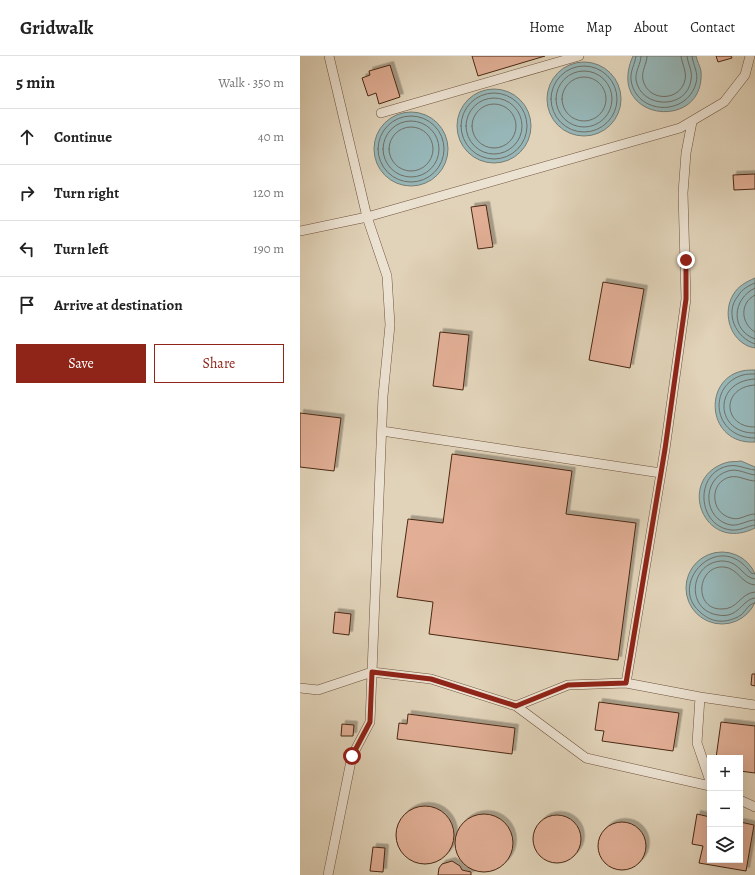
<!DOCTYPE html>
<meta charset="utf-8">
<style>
body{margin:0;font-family:Alegreya,serif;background:#f6f6f6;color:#222}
.controls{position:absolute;right:12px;bottom:12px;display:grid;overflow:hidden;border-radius:0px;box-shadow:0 4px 16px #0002}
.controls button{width:36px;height:36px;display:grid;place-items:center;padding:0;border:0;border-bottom:1px solid #e0e0e0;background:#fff;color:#222;font:20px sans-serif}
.stop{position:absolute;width:12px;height:12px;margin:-9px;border:3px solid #8f2418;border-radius:50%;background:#fff}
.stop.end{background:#8f2418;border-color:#fff;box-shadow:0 1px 4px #0008}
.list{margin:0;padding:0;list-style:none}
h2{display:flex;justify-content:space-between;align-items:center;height:52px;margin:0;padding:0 16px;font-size:17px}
h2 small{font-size:13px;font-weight:400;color:#767676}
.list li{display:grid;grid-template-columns:26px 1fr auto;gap:12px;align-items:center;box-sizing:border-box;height:56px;padding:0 16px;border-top:1px solid #e0e0e0}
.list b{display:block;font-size:15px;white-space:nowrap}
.list em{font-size:13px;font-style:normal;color:#767676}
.actions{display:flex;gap:8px;padding:12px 16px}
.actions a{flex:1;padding:9px 0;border:1px solid #8f2418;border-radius:0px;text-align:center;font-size:14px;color:#8f2418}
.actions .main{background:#8f2418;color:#fff}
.icon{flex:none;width:22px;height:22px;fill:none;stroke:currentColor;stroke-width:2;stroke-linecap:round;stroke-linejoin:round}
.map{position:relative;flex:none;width:455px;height:819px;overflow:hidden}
header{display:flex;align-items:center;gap:24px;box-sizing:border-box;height:56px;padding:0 20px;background:#fff;border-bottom:1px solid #e0e0e0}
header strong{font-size:19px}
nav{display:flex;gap:22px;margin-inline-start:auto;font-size:14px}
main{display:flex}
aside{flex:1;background:#fff}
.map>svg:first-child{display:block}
.water{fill:#96b6b7;stroke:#777d75}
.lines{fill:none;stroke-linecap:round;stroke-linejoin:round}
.shore{stroke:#706f65;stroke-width:1}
.building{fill:#e2af96;stroke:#492813;filter:url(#shadow)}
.lane-casing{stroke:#6f533c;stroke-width:10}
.lane{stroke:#ece2d2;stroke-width:9}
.route{stroke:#8f2418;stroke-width:5}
</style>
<header>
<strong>Gridwalk</strong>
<nav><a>Home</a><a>Map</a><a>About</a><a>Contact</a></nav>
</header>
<main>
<aside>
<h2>5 min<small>Walk · 350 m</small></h2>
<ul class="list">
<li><svg class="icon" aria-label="ahead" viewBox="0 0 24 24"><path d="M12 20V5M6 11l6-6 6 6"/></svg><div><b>Continue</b></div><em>40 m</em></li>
<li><svg class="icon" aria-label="right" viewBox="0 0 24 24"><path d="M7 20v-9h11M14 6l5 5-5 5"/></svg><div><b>Turn right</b></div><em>120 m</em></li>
<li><svg class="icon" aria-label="left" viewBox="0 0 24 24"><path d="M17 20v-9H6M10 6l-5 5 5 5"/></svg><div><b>Turn left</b></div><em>190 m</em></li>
<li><svg class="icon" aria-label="arrive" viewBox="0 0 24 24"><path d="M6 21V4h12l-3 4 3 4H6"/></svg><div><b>Arrive at destination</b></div></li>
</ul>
<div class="actions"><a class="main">Save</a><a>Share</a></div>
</aside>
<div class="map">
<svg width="455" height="819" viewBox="0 0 455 819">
<defs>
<filter id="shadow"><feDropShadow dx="3.5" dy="-3.5" stdDeviation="0" flood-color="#0004"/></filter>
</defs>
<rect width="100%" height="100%" fill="#e1d3b9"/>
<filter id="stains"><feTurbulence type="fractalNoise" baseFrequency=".005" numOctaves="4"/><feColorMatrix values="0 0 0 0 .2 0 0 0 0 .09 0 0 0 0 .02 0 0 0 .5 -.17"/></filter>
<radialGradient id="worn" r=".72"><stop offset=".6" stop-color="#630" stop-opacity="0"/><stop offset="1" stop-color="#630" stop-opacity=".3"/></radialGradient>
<path class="water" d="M 333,0 L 396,0 C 397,5 400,10 401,15 C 406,77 304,65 333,0 Z
M247 43a37 37 0 1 1 74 0a37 37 0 1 1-74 0Z
M157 70a37 37 0 1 1 74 0a37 37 0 1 1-74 0Z
M74 93a37 37 0 1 1 74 0a37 37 0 1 1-74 0Z
M 455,222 L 455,292 C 452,291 449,291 446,289 C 429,280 423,256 433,239 C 438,230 446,226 455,222 Z
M 455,314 L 455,386 C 407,389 402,324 442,315 C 446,314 451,314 455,314 Z
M 441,405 L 455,411 L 455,472 C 403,498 376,423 425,407 C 430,405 436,406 441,405 Z
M386 532a36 36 0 1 1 72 0a36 36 0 1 1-72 0Z"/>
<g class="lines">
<path class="shore" d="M 336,0 C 335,8 330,15 331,24 C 336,59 387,61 396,27 C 399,17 393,9 392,0
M 341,0 C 341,8 335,15 336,24 C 341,53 387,54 391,24 C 393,15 388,9 387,0
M 347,0 C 347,8 341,15 343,24 C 348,46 380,46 385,24 C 387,16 382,8 381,0
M251 43a33 33 0 1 1 66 0a33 33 0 1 1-66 0Z
M256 43a28 28 0 1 1 56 0a28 28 0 1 1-56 0Z
M262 43a22 22 0 1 1 44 0a22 22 0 1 1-44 0Z
M161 70a33 33 0 1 1 66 0a33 33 0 1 1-66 0Z
M166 70a28 28 0 1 1 56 0a28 28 0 1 1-56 0Z
M172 70a22 22 0 1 1 44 0a22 22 0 1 1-44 0Z
M78 93a33 33 0 1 1 66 0a33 33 0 1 1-66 0Z
M83 93a28 28 0 1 1 56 0a28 28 0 1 1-56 0Z
M89 93a22 22 0 1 1 44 0a22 22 0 1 1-44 0Z
M 455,227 C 448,230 442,233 438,240 C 424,257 436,282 455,288
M 455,232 C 432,243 430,274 455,283
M 455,239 C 439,247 441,268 455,276
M 455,318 C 451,318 446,318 443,319 C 407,329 412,382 455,382
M 455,323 C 412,325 415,378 455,377
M 455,329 C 420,331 423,372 455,371
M 455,414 C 445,413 438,408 428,410 C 394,417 397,470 431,474 C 441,475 447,470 455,469
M 455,419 C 446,418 438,412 428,415 C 401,423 403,464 431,469 C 440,470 447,464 455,464
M 455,425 C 447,425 439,419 430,421 C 409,426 410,457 431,462 C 440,465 446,458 455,458
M 455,518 L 451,517 C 419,472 368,527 399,555 C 404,560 410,564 418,565 C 426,566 435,563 441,559 C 446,555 448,548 455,547
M 455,523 C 443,522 440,506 424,505 C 390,504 384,554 418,559 C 439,563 442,543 455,542
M 455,529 C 441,528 438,512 424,511 C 397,509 393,553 421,553 C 438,554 440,537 455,536"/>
</g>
<path class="building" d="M 172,0 L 245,0 L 178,20 Z
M 416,0 L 431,0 L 432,2 L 418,6 Z
M 90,9 L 100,41 L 79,48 L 76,37 L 68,40 L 62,22 L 70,19 L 69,15 Z
M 455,118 L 455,133 L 434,134 L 433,119 Z
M 186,149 L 193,191 L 178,193 L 171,151 Z
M 303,226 L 344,233 L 330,312 L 289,304 Z
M 140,276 L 169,279 L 163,334 L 133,330 Z
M 0,357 L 41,362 L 34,415 L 0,411 Z
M 152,398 L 272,415 L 266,458 L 336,467 L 318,604 L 129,578 L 133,546 L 97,541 L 108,463 L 143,467 Z
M 35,556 L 51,558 L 49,579 L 33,577 Z
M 452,618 L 455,618 L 455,630 L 451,629 Z
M 299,646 L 379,657 L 373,695 L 302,685 L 304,675 L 295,674 Z
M 108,658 L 215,672 L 212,698 L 97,683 L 99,667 L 107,668 Z
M 421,666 L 455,670 L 455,717 L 440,715 L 440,702 L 416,702 Z
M 42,668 L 54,669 L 53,680 L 41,680 Z
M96 779a29 29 0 1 1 58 0a29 29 0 1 1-58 0Z
M 397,758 L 410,761 L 410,804 L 440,804 L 440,766 L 454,769 L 446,815 L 399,807 L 403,790 L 392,788 Z
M155 787a29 29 0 1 1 58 0a29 29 0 1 1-58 0Z
M233 783a24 24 0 1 1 48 0a24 24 0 1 1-48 0Z
M298 790a24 24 0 1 1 48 0a24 24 0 1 1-48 0Z
M 73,791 L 85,792 L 83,816 L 70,815 Z
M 152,805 L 160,810 L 162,814 L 171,816 L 171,819 L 138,819 L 139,812 L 142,808 Z"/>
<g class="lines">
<g class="lane-casing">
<path id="lane" d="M 81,57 L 279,0
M 0,175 L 67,161 L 380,72 L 424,46 L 445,19 L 450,0
M 82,375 L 361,417
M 326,627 L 365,393 L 386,243 L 383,137 L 386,97 L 392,66
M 0,632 L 18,634 L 72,616 L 131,623 L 216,650 L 286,702 L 410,730
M 400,641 L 397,687 L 410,725
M 216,650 L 268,629 L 326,627 L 400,641 L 455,649
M 440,744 L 455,751
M 28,819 L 52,700 L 70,666 L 83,340 L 90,269 L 87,220 L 67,161 L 29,0"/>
</g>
<use href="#lane" class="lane"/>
</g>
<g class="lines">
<path class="route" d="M 52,700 L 70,666 L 72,616 L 131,623 L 216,650 L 268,629 L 326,627 L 365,393 L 386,243 L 386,204"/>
</g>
<rect width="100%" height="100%" filter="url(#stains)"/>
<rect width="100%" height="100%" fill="url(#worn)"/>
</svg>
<div class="controls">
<button>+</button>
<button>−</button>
<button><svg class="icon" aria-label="layers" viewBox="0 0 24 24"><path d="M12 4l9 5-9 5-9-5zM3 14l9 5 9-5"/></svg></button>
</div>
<div class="stop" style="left:52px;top:700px"></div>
<div class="stop end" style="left:386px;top:204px"></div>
</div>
</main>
